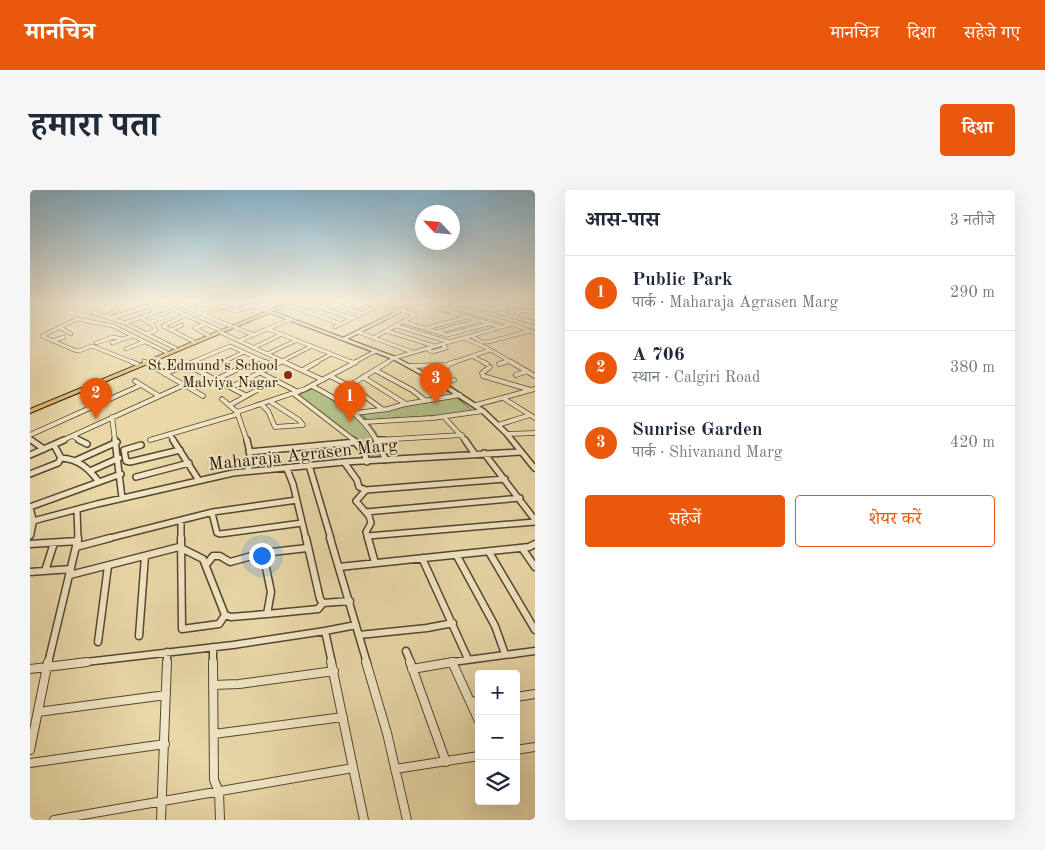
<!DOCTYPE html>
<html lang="hi">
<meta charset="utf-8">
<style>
body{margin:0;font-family:"Old Standard TT","Noto Serif Devanagari",serif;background:#f6f6f7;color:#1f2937}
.controls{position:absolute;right:15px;bottom:15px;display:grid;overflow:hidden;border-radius:5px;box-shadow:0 5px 20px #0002}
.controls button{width:45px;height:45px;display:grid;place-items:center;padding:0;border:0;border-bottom:1px solid #e0e1e3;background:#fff;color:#1f2937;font:25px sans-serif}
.compass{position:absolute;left:385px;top:15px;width:45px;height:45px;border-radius:50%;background:#fff;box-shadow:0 5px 20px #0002;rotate:296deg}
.you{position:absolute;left:231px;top:365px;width:18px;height:18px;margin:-12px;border:4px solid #fff;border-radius:50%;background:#1a73e8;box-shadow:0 0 0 8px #1a73e833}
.badge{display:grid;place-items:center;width:32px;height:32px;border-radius:50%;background:#ea580c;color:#fff;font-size:16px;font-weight:700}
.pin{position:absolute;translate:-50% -41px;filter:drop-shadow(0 1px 2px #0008)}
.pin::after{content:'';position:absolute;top:26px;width:18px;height:15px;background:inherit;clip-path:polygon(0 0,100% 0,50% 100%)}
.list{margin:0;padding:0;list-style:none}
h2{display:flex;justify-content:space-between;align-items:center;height:65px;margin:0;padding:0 20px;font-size:21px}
h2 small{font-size:16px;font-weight:400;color:#747a83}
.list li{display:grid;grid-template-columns:32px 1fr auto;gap:15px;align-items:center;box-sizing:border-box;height:75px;padding:0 20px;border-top:1px solid #e0e1e3}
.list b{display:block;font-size:19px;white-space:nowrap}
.list p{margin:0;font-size:16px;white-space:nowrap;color:#747a83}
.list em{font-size:16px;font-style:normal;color:#747a83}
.actions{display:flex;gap:10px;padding:15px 20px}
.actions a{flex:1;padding:11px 0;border:1px solid #ea580c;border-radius:5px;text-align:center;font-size:18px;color:#ea580c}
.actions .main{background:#ea580c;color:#fff}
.icon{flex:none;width:28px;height:28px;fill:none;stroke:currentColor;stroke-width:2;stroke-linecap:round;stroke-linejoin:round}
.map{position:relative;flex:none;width:505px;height:630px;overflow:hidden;border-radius:5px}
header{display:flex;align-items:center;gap:30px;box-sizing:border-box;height:70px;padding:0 25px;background:#ea580c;color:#fff}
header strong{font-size:24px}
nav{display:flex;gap:28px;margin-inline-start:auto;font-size:18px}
.intro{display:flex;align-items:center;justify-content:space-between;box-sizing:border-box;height:120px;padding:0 30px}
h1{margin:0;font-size:35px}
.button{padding:12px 22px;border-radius:5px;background:#ea580c;color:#fff;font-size:18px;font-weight:700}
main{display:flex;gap:30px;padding:0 30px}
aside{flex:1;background:#fff;border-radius:5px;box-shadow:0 5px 20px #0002}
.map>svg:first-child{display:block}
.green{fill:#b4bf89;stroke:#6c6a48}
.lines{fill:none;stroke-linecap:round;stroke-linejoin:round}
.minor-far4-casing{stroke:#56462f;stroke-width:4.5}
.minor-far3-casing{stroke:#56462f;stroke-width:5.5}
.minor-far2-casing{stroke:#56462f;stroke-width:8}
.minor-far1-casing{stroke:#56462f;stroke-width:9}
.minor-casing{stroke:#56462f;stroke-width:10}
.tertiary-casing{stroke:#56462f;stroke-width:3}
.primary-casing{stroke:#251607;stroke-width:2}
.minor-far4{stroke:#f1e6c6;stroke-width:3}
.minor-far3{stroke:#f1e6c6;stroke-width:4}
.minor-far2{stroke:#f1e6c6;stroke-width:5}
.minor-far1{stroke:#f1e6c6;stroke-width:6}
.minor{stroke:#f1e6c6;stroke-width:8}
.tertiary{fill:#f1e6c6;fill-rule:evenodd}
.primary{fill:#e4bc74;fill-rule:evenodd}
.poi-dot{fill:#8f2418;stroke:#f1e6c6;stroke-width:2}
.labels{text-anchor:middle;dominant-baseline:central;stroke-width:4;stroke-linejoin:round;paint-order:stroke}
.far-poi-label{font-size:15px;fill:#251607;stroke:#f1e6c6;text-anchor:end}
.street-label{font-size:18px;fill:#251607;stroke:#f1e6c6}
</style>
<header>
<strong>मानचित्र</strong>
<nav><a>मानचित्र</a><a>दिशा</a><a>सहेजे गए</a></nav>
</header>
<div class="intro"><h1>हमारा पता</h1><a class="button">दिशा</a></div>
<main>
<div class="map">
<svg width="505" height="630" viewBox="0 0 505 630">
<rect width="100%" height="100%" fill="#e9d8a8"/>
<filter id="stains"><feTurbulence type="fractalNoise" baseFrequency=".004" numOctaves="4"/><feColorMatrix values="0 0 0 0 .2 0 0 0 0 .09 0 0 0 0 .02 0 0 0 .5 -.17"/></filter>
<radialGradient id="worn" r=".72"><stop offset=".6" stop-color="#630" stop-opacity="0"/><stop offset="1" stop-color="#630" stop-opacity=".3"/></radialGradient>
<path class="green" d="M 286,197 C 307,208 332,220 345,241 C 350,251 354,260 360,269 L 336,271 L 327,251 L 311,237 L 266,206 Z
M 425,206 L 445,223 L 337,230 L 330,222 Z"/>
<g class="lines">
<g class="minor-far4-casing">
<path id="minor-far4" d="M 140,111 L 201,136
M 204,111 L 193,116 L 206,121 L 221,116
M 209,111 L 240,122
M 330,111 L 367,122
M 404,111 L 485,135 L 505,143
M 429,111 L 505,133
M 503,111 L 505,111
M 388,112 L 471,137
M 257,115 L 311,134
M 345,115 L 354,111
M 483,115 L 505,118
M 445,116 L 451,111
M 288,117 L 322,128
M 140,118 L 189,140
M 161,118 L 182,111
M 453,118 L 462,111
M 463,121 L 474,111
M 62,122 L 95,133 L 145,158
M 277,122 L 299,113 L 333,124
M 173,124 L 193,116
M 472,124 L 486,111
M 156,125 L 133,136 L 163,151
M 76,126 L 105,111
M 110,127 L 123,135 L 126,140 L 116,144
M 484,127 L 491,120 L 505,122
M 81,128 L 136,111
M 374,132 L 417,145 L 458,134
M 94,133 L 159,111
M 118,133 L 149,122
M 175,134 L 165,138 L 178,145
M 367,136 L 419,152
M 29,137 L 41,144
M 204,137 L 224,145
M 305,137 L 347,116
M 397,138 L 437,127
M 238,139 L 324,173
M 141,140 L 152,135
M 357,141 L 404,156
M 190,142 L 257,173
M 328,142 L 382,162
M 407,142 L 447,131
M 441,146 L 452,152 L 458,152 L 500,141
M 343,148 L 385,125 L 370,120
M 434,148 L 457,158 L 483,173
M 22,151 L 34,147
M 209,151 L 261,129
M 66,153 L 83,147 L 92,149
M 82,153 L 102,146
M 223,158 L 252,144
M 396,158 L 402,162 L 416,158 L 412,154
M 96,159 L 114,152
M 237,164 L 267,150
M 442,166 L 455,173
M 114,171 L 117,173
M 105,173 L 62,156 L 49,161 L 44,160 L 12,146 L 47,129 L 83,136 L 136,162
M 160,173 L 200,156 L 238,173
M 191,173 L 214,162
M 220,173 L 229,169
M 248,173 L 282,156
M 285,173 L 301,164
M 323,173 L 346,161
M 356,173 L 364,168 L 482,134
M 422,173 L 460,160
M 472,173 L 478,171"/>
</g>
<g class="minor-far3-casing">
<path id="minor-far3" d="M 102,172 L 107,174
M 115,172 L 173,206
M 236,172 L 245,176
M 254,172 L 293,190
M 321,172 L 324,173
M 453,172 L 457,174
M 481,172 L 505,186
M 469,174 L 476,172
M 157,175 L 215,205
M 380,176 L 418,175
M 460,177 L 452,183 L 453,186 L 501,200
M 273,180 L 287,172
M 345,180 L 382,200 L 396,211
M 172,182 L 193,172
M 231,183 L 268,202
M 135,184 L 163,172
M 486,185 L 497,181
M 300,186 L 325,199 L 352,219
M 333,187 L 376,214 L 430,205
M 187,189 L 223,172
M 105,191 L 129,206
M 407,191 L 419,174 L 425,172
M 412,194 L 424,190
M 282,196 C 308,209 332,225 347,251
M 319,196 L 358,172
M 201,197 L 251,172
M 264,204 L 325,251
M 473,208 L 505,228
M 192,209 L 207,222 L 217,251
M 200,215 L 245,190
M 232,215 L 238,221 L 245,237 L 273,235 L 269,230 L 241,212
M 446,215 L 505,199
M 207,222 L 275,199 L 326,172
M 325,223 L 358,219 L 375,214
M 82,227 L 85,251
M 414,227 L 436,251
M 335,232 L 403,228 L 453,221
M 468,235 L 500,225
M 477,244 L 505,243
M 0,245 L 111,195
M 140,245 L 144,251
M 43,246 L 51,251
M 0,249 L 3,251
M 120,250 L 208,224
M 347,250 L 432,245
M 31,251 L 154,195"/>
</g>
<g class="minor-far2-casing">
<path id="minor-far2" d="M 1,250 L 14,259
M 49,250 L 57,254
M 85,250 L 92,308
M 143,250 L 168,289
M 217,250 L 220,263 L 218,281
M 323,250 L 334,262 L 337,272
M 346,250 L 356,270
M 347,250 L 354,250
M 435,250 L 444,263
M 111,255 L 94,260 L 96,271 L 100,272 L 150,260
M 219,262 L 326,252
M 454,263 L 505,330
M 0,265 L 34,250
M 31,268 C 49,269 59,279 69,292
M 47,270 L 87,252
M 314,272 L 327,290 L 329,297 L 336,300 L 326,311 L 339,326 L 341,333 L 336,342 L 338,349
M 279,275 L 301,349
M 257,279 L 263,294 L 276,349
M 60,281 L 89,268
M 0,284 L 28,273 L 31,268 L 24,255
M 106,287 L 159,273
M 336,300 L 475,289
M 0,317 L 91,284
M 47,320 L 48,349
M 336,322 L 490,308
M 182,323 L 187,343 L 190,344 L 272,333
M 3,331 L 67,314 L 203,283 L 314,272 L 491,262
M 151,331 L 151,349
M 338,346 L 505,332
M 76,349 L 183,322 L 267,310"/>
</g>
<g class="minor-far1-casing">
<path id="minor-far1" d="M 151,348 L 152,439 L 189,434 L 195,425
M 276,348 L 290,409 L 293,413 L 320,411
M 300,348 L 337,473
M 338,348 L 345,373
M 0,354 L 48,351
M 46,357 L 80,348
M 492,358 L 505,377
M 459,362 L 505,440
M 427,366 L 465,436 L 475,464
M 392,368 L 438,469
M 176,375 L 183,366 L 190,366 L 200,372 L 233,363 L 277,358
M 309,377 L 499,357 L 505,354
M 15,381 L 24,353
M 0,382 L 41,379
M 40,385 L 149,357 L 173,369 L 195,425 L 201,427 L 237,424 L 241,402 L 233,363
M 237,424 L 288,419 L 293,413
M 295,441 L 326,435
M 329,445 L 397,438 L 423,433
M 109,446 L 115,366
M 68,452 L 78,376
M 183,457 L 183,473
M 376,461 L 381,473
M 18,473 L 48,348
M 47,473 L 203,455 L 295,441 L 302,473
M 137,473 L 137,462
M 415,473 L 505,461"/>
</g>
<g class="minor-casing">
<path id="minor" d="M 183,472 L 184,590 L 189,602 L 190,630
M 301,472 L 334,630
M 336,472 L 357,543 L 377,630
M 380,472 L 416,572
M 422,472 L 449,531
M 0,479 L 57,472
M 382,479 L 423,472
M 183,495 L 209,494 L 304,481
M 486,507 L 505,504
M 441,512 L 449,511
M 8,522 L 136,505
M 184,544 L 313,527
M 0,560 L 18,472
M 486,560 L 505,557
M 0,573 L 135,554
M 365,579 L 449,566
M 24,630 L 323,578
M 131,630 L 137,472"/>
</g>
<g class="tertiary-casing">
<path id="tertiary" d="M 388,111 L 392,111 L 317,149 L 365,167 L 414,193 L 455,220 L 479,243 L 505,275 L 505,281 L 503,280 L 475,245 L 451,222 L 410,195 L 363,169 L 238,122 L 241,121 L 313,148 Z
M 0,317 L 3,319 L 6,331 L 3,346 L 2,348 L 0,348 Z"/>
</g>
<g class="primary-casing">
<path id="primary" d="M 262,111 L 268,111 L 0,223 L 0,219 Z"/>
</g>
<use href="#minor-far4" class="minor-far4"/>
<use href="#minor-far3" class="minor-far3"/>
<use href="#minor-far2" class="minor-far2"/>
<use href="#minor-far1" class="minor-far1"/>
<use href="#minor" class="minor"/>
<use href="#tertiary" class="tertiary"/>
<use href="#primary" class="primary"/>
</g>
<linearGradient id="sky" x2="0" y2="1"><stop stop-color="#87b6d0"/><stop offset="0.56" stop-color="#f5edd8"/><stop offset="1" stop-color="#f5edd8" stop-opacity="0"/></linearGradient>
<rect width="505" height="199" fill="url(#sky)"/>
<circle class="poi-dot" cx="258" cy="185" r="5"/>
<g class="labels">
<g class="far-poi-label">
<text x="248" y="176">St.Edmund’s School<tspan x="248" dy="17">Malviya Nagar</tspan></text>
</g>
<g class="street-label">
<text transform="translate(273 265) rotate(-6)">Maharaja Agrasen Marg</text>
</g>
</g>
<rect width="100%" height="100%" filter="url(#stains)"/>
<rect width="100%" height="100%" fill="url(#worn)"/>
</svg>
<div class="controls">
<button>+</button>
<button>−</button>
<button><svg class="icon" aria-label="layers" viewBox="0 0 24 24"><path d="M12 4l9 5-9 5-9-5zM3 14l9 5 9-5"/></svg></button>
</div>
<svg class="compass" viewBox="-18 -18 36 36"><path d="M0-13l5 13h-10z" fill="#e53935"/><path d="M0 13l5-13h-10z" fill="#747a83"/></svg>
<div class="you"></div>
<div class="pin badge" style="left:320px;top:232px">1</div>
<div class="pin badge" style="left:66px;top:229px">2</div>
<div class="pin badge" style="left:406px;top:214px">3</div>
</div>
<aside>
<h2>आस-पास<small>3 नतीजे</small></h2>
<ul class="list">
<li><span class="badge">1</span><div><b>Public Park</b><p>पार्क · Maharaja Agrasen Marg</p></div><em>290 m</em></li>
<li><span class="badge">2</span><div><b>A 706</b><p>स्थान · Calgiri Road</p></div><em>380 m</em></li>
<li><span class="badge">3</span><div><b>Sunrise Garden</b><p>पार्क · Shivanand Marg</p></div><em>420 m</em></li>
</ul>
<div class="actions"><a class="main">सहेजें</a><a>शेयर करें</a></div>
</aside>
</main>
